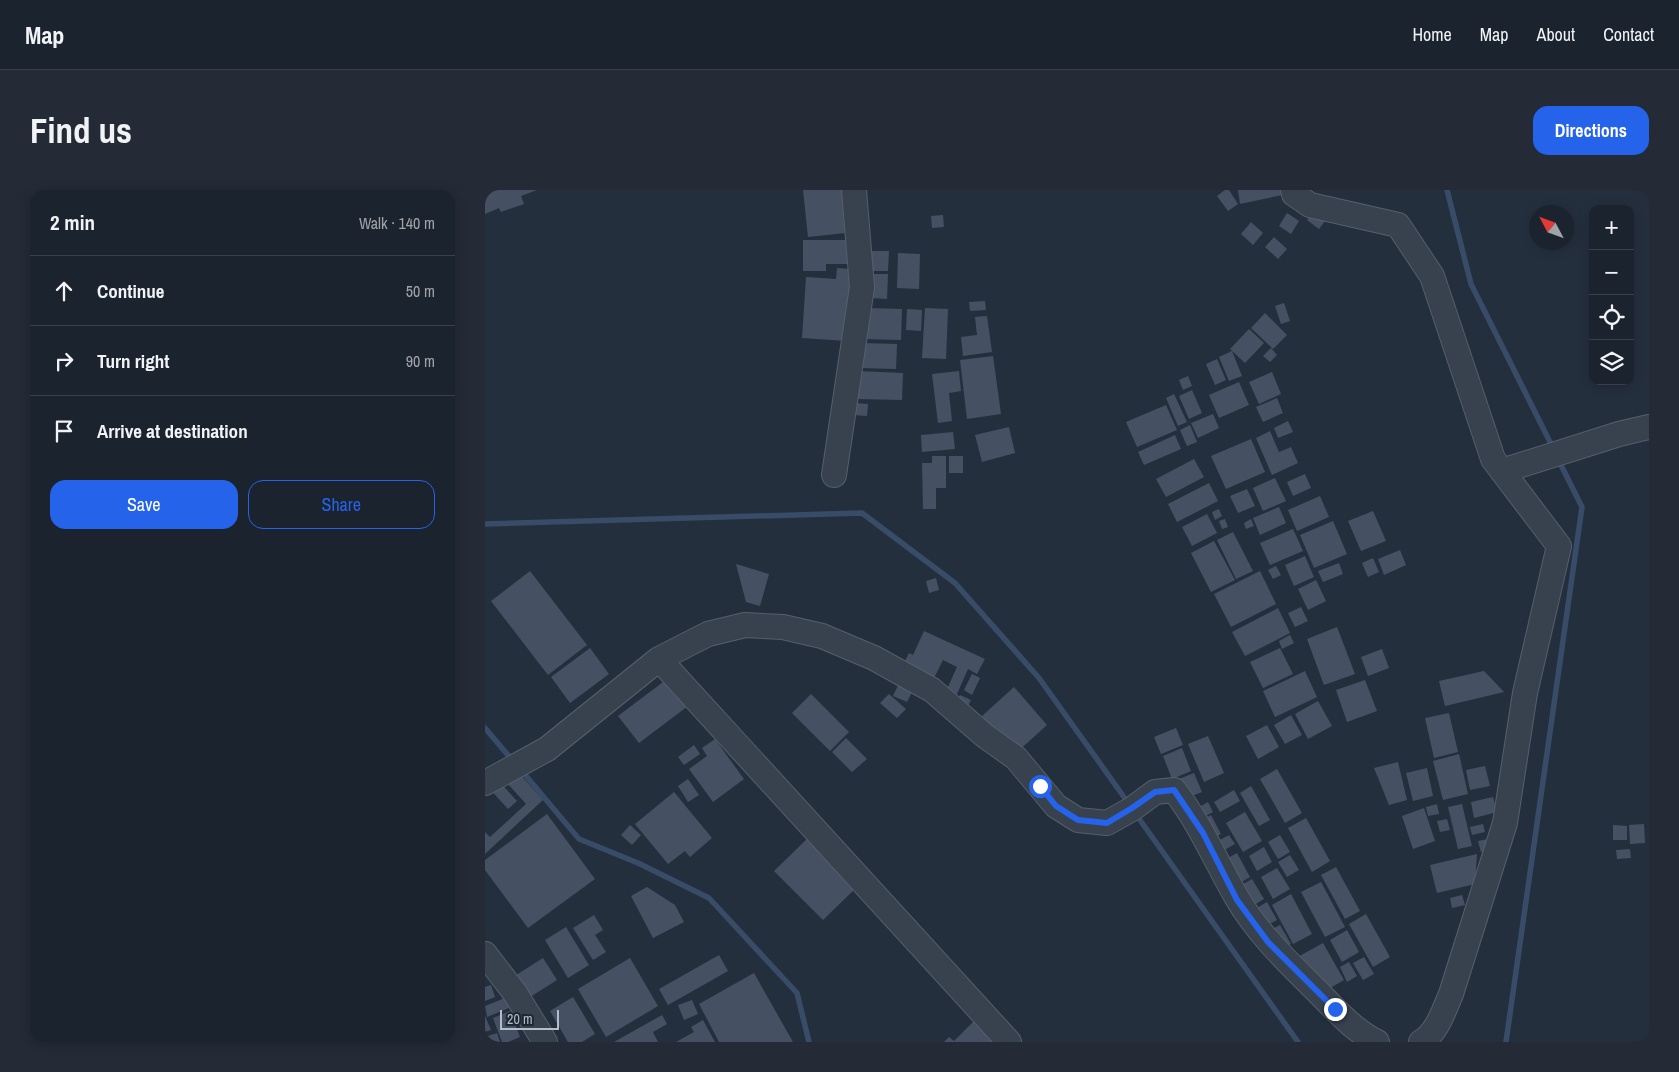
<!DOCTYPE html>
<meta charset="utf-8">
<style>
body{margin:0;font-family:"Archivo Narrow",sans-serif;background:#242b36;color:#f1f3f6}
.controls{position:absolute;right:15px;top:15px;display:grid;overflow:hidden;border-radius:10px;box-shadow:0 2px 12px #0003}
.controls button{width:45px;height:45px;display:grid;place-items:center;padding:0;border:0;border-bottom:1px solid #39404a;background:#1b232e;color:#f1f3f6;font:25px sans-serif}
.compass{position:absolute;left:1044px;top:15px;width:45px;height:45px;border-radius:50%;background:#1b232e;box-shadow:0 2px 12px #0003;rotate:311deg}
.scale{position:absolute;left:15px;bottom:12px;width:59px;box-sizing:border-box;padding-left:5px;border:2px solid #b4bcc9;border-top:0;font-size:14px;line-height:18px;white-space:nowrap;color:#b4bcc9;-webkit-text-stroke:4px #1d2633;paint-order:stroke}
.stop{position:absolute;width:15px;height:15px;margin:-11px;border:4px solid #2563eb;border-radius:50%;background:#fff}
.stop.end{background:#2563eb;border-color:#fff;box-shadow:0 1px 5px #0008}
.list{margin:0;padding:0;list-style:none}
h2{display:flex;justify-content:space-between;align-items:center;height:65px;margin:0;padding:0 20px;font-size:21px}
h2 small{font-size:16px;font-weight:400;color:#a0a4aa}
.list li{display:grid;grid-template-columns:32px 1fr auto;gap:15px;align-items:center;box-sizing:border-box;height:70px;padding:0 20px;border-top:1px solid #39404a}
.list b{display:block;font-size:19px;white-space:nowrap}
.list em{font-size:16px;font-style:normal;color:#a0a4aa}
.actions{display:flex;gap:10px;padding:15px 20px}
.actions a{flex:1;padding:11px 0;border:1px solid #2563eb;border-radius:15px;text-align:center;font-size:18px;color:#2563eb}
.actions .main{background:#2563eb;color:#fff}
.icon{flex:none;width:28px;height:28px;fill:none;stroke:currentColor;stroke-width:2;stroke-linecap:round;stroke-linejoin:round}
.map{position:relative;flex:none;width:1164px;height:852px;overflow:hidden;border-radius:15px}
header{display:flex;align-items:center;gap:30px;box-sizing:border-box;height:70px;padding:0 25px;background:#1b232e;border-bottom:1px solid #39404a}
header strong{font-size:24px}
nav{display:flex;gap:28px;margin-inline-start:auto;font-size:18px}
.intro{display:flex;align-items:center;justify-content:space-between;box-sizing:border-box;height:120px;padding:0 30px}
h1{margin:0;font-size:35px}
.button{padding:12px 22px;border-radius:15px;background:#2563eb;color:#fff;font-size:18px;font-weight:700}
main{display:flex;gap:30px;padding:0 30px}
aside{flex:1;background:#1b232e;border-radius:15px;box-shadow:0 2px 12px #0003}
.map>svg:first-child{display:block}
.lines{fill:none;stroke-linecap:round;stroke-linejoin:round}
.stream{stroke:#394c67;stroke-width:5.5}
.building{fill:#455162}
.minor-casing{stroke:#565f6c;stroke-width:26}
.minor{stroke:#38414e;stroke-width:24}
.route{stroke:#2563eb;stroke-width:6}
</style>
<header>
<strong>Map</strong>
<nav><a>Home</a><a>Map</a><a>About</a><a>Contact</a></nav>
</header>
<div class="intro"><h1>Find us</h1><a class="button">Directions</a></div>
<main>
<aside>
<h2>2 min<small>Walk · 140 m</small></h2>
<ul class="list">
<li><svg class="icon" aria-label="ahead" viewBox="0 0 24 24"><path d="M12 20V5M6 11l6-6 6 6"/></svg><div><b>Continue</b></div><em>50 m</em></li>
<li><svg class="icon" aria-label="right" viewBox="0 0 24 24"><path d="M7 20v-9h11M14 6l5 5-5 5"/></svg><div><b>Turn right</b></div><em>90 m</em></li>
<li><svg class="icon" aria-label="arrive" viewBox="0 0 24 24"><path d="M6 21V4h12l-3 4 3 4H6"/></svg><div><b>Arrive at destination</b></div></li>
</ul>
<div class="actions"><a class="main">Save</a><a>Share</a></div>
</aside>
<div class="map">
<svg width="1164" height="852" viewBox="0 0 1164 852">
<rect width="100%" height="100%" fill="#242f3e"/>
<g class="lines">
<path class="stream" d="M 962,0 L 986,94 L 1068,258
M 0,334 L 377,323 L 470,393 L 554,488 L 644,614
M 0,538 L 28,571
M 36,580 L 94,649 L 153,673 L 224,708 L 312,803 L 324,852
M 650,623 L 813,852
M 1021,852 L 1097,317 L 1073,269"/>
</g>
<path class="building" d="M 0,0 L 52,0 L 36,6 L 39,14 L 16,22 L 14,18 L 0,24 Z
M 318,0 L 362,0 L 370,42 L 323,47 Z
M 740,0 L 744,0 L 753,14 L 743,21 L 732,6 Z
M 753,0 L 801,0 L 802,4 L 755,14 Z
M 828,22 L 840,31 L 834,39 L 822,30 Z
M 802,23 L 814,31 L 806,44 L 794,36 Z
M 458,25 L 459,37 L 447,38 L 446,26 Z
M 766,32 L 778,43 L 768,55 L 756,44 Z
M 789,47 L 802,59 L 793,69 L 780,57 Z
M 318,50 L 366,50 L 366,74 L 341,74 L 341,81 L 318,81 Z
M 386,61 L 404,61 L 403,81 L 385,81 Z
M 413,63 L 435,64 L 434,99 L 412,98 Z
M 352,78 L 367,79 L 362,151 L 317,148 L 321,87 L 351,89 Z
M 387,84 L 403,84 L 402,109 L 386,108 Z
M 500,111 L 501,120 L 485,121 L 484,112 Z
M 799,113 L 805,131 L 796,134 L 790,116 Z
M 381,118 L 417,119 L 416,150 L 380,149 Z
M 440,118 L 463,119 L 461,169 L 437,168 Z
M 422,119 L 437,120 L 436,141 L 421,140 Z
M 780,123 L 802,145 L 788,159 L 766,138 Z
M 502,126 L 507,162 L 478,166 L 476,147 L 492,145 L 490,127 Z
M 764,139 L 779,153 L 760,173 L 745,159 Z
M 376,153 L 412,154 L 411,179 L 375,178 Z
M 786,158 L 792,165 L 785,172 L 778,166 Z
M 747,161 L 757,186 L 744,191 L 734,167 Z
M 508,166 L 516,224 L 482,229 L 475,170 Z
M 732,169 L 741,190 L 730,195 L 721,174 Z
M 373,181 L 418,183 L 417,210 L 372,209 Z
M 474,181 L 476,201 L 464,203 L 467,231 L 453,233 L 447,184 Z
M 787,182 L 796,204 L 774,214 L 764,192 Z
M 703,186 L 707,196 L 698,200 L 694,190 Z
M 754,192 L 764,215 L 734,228 L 724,205 Z
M 707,200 L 717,223 L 704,229 L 694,206 Z
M 689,204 L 702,232 L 693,236 L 681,208 Z
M 792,208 L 798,223 L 778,232 L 771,217 Z
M 369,213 L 383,214 L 382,226 L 368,225 Z
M 681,215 L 692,240 L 652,257 L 641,232 Z
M 728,224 L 734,238 L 713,248 L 706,233 Z
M 803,231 L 808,242 L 793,248 L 789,238 Z
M 705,235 L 712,252 L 702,256 L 695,240 Z
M 524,237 L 530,263 L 497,272 L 490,245 Z
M 785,241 L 794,262 L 806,257 L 813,273 L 787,285 L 771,248 Z
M 468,242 L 470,259 L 437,262 L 436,245 Z
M 690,245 L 696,259 L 659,275 L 653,262 Z
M 766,249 L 780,282 L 741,299 L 726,266 Z
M 447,266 L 461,266 L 461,298 L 451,298 L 451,319 L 438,319 L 437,273 L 447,273 Z
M 464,266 L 478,266 L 478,283 L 464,283 Z
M 709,269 L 719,287 L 681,307 L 671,289 Z
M 820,284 L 826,298 L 808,306 L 802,292 Z
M 790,288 L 801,311 L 778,321 L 768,298 Z
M 724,293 L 733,311 L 692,332 L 683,314 Z
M 762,299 L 770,316 L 753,323 L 745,306 Z
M 835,306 L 844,327 L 812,341 L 803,320 Z
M 794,317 L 801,333 L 775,345 L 768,328 Z
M 734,319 L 737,326 L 730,330 L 727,322 Z
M 888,321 L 901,351 L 876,361 L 863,331 Z
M 722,324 L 732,343 L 707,356 L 697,337 Z
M 740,329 L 743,337 L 737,339 L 734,331 Z
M 766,329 L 769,336 L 761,339 L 759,333 Z
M 848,331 L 862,364 L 829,378 L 815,345 Z
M 808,339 L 818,361 L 785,375 L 775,353 Z
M 748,342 L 768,381 L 751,389 L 732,350 Z
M 729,351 L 750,390 L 726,402 L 706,363 Z
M 915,360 L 921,375 L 899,385 L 893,369 Z
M 820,366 L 829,387 L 809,396 L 800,375 Z
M 888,368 L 894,382 L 883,387 L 877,373 Z
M 854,373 L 858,384 L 838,392 L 833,381 Z
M 251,374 L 284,384 L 275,416 L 261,412 Z
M 791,376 L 796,385 L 788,389 L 783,380 Z
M 45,381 L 102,455 L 63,485 L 6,411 Z
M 775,381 L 791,414 L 746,437 L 729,404 Z
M 451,388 L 454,400 L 444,403 L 441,391 Z
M 831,390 L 841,411 L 823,420 L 813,399 Z
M 816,417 L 823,431 L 810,437 L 803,423 Z
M 793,418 L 805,443 L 760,466 L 747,442 Z
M 852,437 L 870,484 L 839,495 L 822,449 Z
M 439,441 L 500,469 L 492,484 L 483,479 L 472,504 L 462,499 L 472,477 L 458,470 L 447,492 L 417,477 L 424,463 L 428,465 Z
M 805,445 L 809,453 L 797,459 L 794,451 Z
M 105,458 L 124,484 L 85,513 L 66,487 Z
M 795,458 L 808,484 L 778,498 L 765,472 Z
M 897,459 L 904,478 L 883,486 L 876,467 Z
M 820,481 L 832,507 L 790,527 L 778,501 Z
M 999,481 L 1019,502 L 960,516 L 954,491 Z
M 487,484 L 495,488 L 487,505 L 479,500 Z
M 186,486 L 207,513 L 154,553 L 133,526 Z
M 880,490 L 892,521 L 862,532 L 851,500 Z
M 414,493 L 428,500 L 422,512 L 408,506 Z
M 529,497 L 562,535 L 530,564 L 497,526 Z
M 326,504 L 364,542 L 345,561 L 307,523 Z
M 404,504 L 421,519 L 412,528 L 395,513 Z
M 475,505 L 486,510 L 482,518 L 471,513 Z
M 833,511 L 847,536 L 823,549 L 810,524 Z
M 964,523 L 973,562 L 949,568 L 940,528 Z
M 806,525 L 817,545 L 800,554 L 789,535 Z
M 782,535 L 794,557 L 773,569 L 761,546 Z
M 691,538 L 698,555 L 676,564 L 669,547 Z
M 723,546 L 739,583 L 719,592 L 703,554 Z
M 361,548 L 382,569 L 367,582 L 347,562 Z
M 230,549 L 259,589 L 228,612 L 204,579 L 222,566 L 217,558 Z
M 209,555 L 215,564 L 199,575 L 193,567 Z
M 697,558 L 706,581 L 687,589 L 678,566 Z
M 974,564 L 983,604 L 958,610 L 948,571 Z
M 913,572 L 922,610 L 904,615 L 889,578 Z
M 1000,576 L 1005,596 L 985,600 L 981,580 Z
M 942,578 L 948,606 L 928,611 L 921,583 Z
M 792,579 L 817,623 L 800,633 L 775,589 Z
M 34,583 L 58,610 L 0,664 L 0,642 L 5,647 L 41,614 L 23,594 Z
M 709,583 L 717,602 L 702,608 L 694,589 Z
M 11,588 L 32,611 L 23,619 L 2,596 Z
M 203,589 L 214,605 L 203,612 L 193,596 Z
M 766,596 L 785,630 L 774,636 L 755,603 Z
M 749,600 L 755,611 L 735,622 L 729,612 Z
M 189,602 L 227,648 L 205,667 L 200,661 L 183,674 L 150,634 Z
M 1008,607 L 1012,622 L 989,628 L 986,612 Z
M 723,612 L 728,622 L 715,629 L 709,620 Z
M 952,614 L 954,624 L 943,626 L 941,617 Z
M 977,614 L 987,656 L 973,659 L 963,617 Z
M 939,618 L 950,651 L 928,659 L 917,626 Z
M 760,622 L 777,651 L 758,662 L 741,633 Z
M 62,624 L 110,689 L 43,738 L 0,680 L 0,670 Z
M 726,625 L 736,644 L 726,650 L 715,631 Z
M 821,628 L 845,671 L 827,682 L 803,638 Z
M 962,629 L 965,640 L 955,642 L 952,631 Z
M 998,634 L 1000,642 L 987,645 L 985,637 Z
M 1159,634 L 1160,653 L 1145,654 L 1144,635 Z
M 145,635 L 156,645 L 147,655 L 136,645 Z
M 1128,635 L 1142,636 L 1142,650 L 1128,650 Z
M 744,645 L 750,654 L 736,662 L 731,652 Z
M 795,645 L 805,662 L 793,669 L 783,652 Z
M 325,646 L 373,696 L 338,730 L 289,681 Z
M 1003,649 L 1005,660 L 996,662 L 993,651 Z
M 779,657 L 787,672 L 772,681 L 764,666 Z
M 1145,659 L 1146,668 L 1132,669 L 1131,660 Z
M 752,663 L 765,687 L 753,694 L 739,670 Z
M 992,664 L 990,694 L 952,703 L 945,675 Z
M 805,665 L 814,680 L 802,687 L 793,672 Z
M 851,677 L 875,721 L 860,729 L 836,685 Z
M 792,678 L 805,699 L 788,709 L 776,687 Z
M 767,689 L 779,709 L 766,717 L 755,696 Z
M 836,692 L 860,737 L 840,747 L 816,702 Z
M 162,697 L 190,715 L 199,732 L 168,748 L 146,706 Z
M 806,704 L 827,744 L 808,754 L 787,715 Z
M 977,705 L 980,715 L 967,718 L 965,708 Z
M 782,712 L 792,730 L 779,737 L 770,719 Z
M 881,724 L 905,767 L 888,777 L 864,734 Z
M 109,725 L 118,740 L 110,745 L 121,762 L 108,770 L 88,738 Z
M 795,735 L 806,754 L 796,760 L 785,740 Z
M 81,737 L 104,775 L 83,788 L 60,750 Z
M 862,740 L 874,762 L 857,772 L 845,750 Z
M 838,753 L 859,790 L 840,801 L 809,769 Z
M 234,765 L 243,781 L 183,815 L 174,799 Z
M 879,767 L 889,784 L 878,790 L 868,773 Z
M 58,768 L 72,790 L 42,809 L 28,787 Z
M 145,768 L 173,816 L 121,847 L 93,799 Z
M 864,772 L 872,786 L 862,792 L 855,777 Z
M 269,783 L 308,852 L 234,852 L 214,814 Z
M 6,795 L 10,807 L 0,811 L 0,797 Z
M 88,807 L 110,844 L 97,852 L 83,852 L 65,821 Z
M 20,808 L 24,818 L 2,827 L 0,816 Z
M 207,810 L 213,824 L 199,830 L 193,815 Z
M 25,821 L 35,847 L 23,852 L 17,852 L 8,828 Z
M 177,825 L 182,834 L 168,842 L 173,852 L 129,852 Z
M 0,826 L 6,840 L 0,842 Z
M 218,830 L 230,852 L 191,852 L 209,842 L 206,837 Z
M 490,830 L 512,852 L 459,852 L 464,847 L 469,851 Z
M 12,843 L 15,852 L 0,852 L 0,847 Z"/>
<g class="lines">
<g class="minor-casing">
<path id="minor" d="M 808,0 L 809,4 L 825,15 L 913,35 L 947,86 L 1008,269 L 1074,356 L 1040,503 L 1020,633 L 966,804 C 959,820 952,843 936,852
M 1017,281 L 1134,244 L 1164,237
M 349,285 L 377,97 L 369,0
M 174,469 L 524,852
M 0,593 L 62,559 L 174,469 L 223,444 L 260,435 L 298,437 L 337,446 L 389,468 L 447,500 L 500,546 L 531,568 L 571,616 L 593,630 L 622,633 L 647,619 L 670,602 L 689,600 C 715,633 731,672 752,708 C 773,744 803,772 831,800 C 850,819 868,840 892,852
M 0,764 L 30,803 L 60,852"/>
</g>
<use href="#minor" class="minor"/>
</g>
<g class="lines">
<path class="route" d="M 555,596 L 571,616 L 593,630 L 622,633 L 647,618 L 670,602 L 689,600 L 718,643 L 752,710 L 783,752 L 850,819"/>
</g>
</svg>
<div class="controls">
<button>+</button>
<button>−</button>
<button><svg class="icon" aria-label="locate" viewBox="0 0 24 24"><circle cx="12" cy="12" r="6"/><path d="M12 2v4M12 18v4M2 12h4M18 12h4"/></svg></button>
<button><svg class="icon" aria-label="layers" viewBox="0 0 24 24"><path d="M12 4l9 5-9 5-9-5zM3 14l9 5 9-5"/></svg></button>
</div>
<svg class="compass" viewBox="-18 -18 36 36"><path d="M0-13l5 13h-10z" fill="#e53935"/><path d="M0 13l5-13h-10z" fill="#a0a4aa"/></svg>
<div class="scale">20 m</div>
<div class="stop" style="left:555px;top:596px"></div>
<div class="stop end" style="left:850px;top:819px"></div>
</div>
</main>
